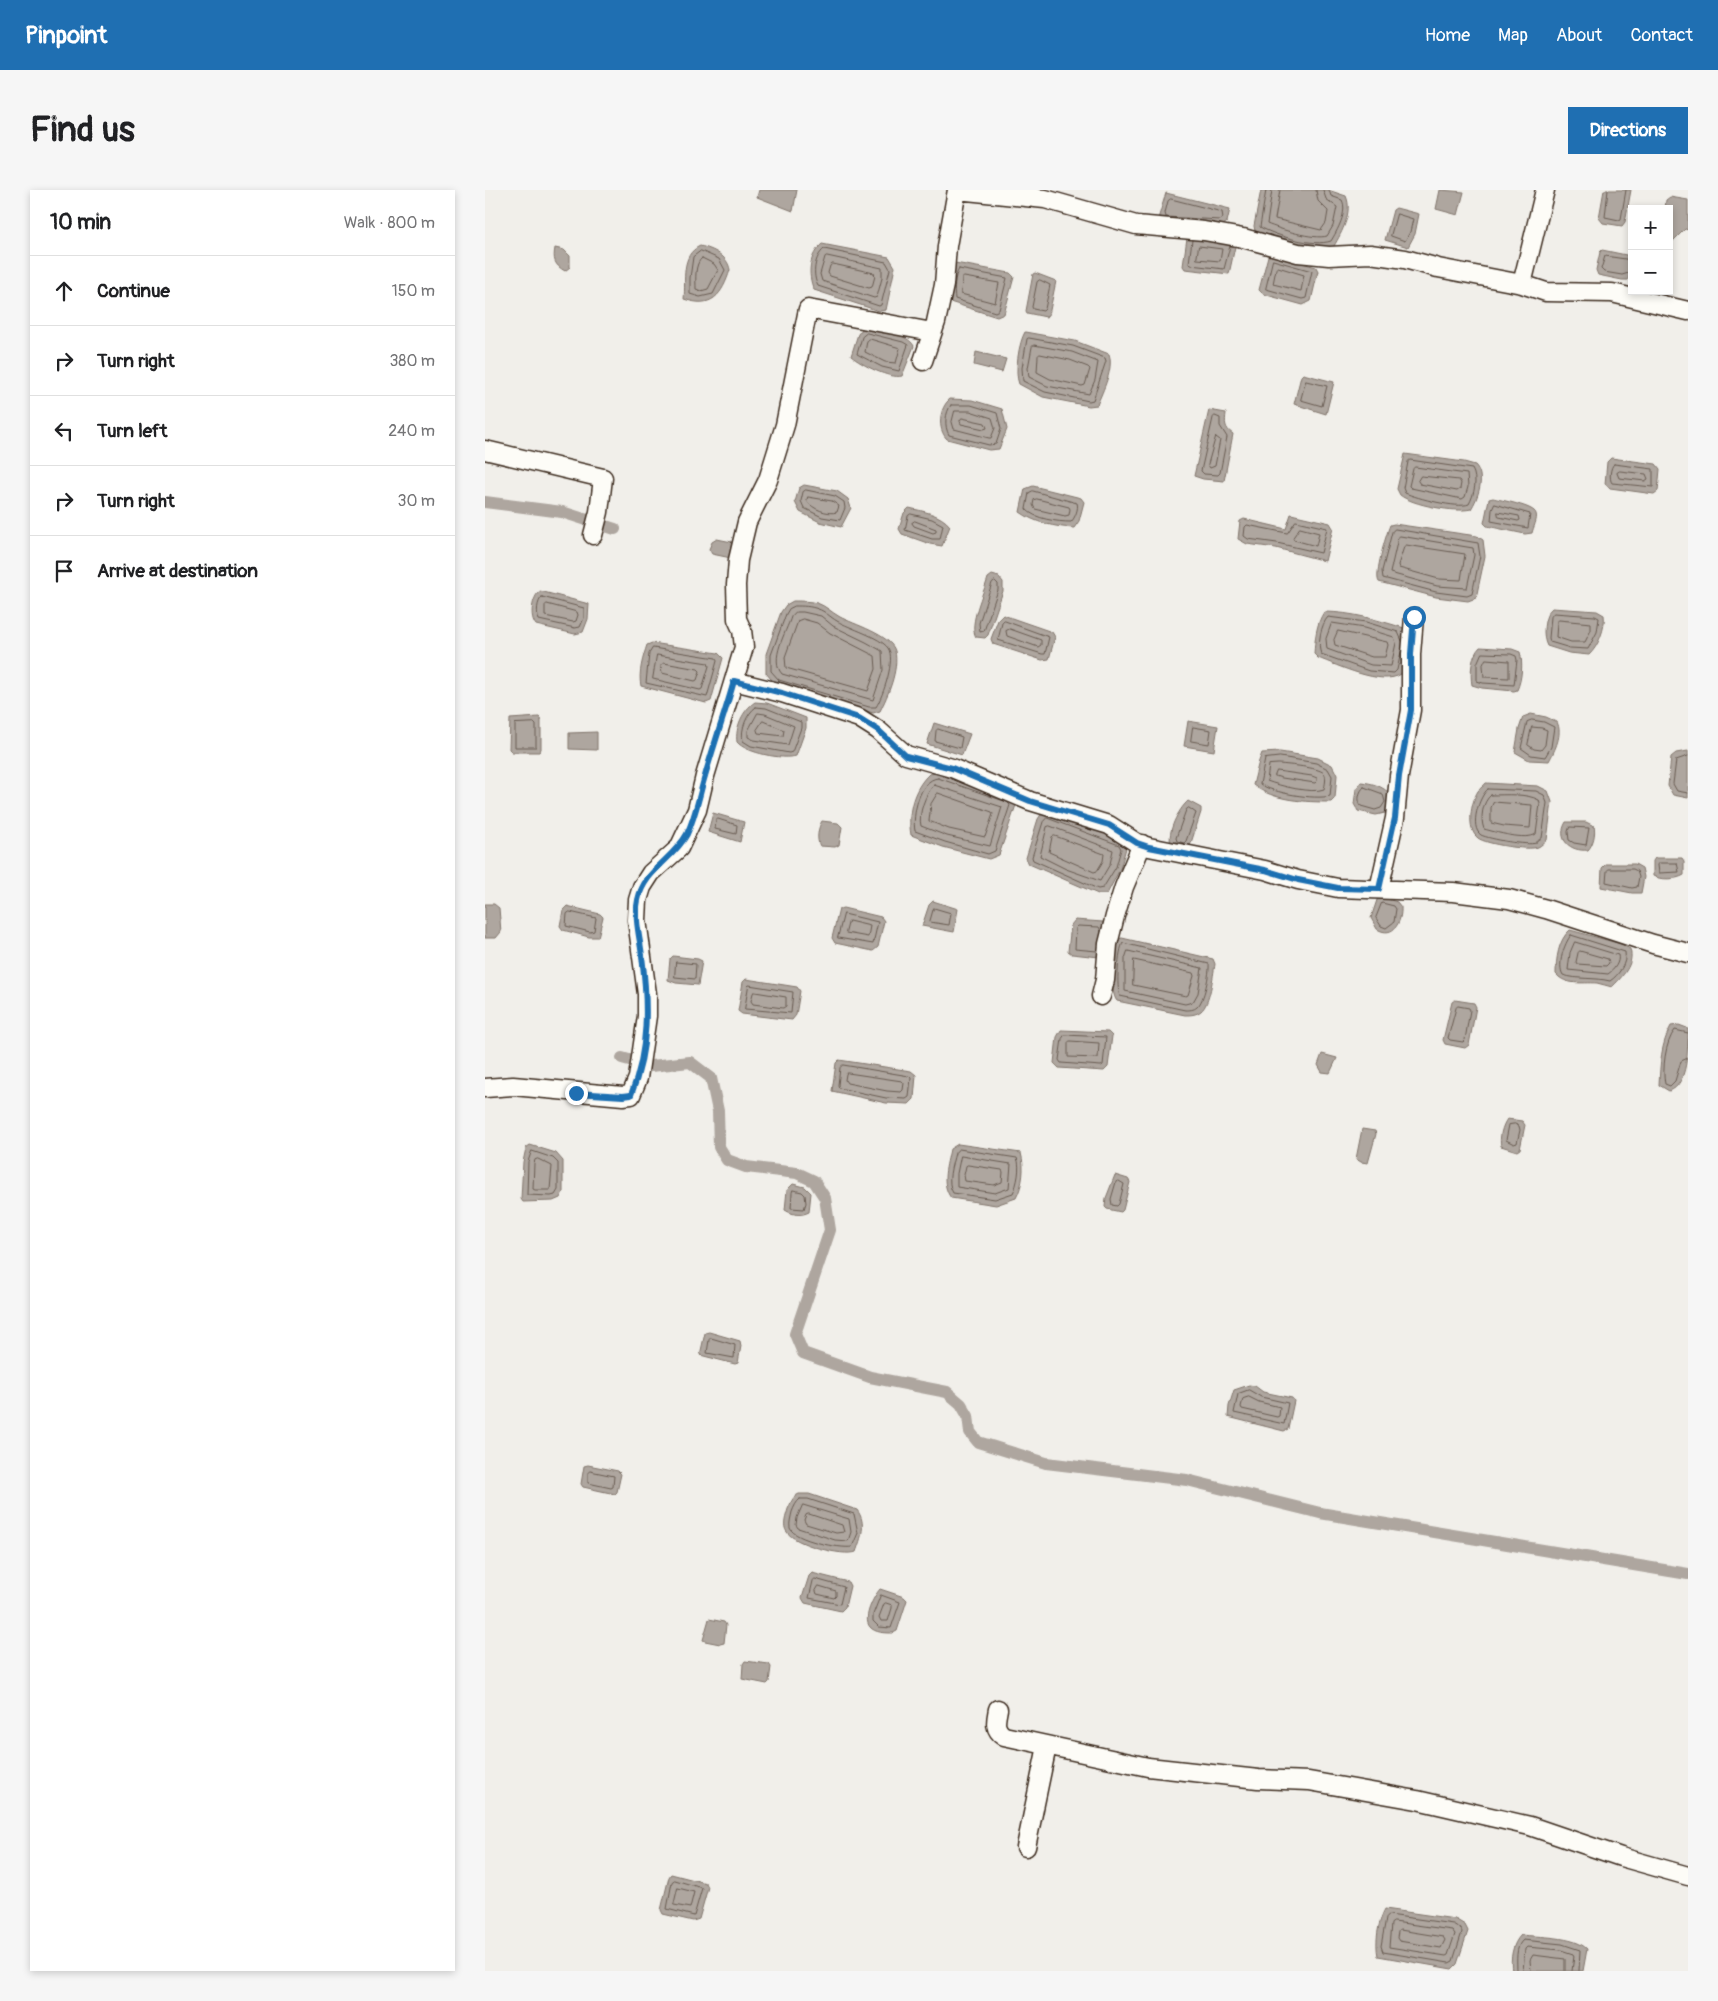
<!DOCTYPE html>
<meta charset="utf-8">
<style>
body{margin:0;font-family:Pangolin,sans-serif;background:#f6f6f6;color:#202124}
.controls{position:absolute;right:15px;top:15px;display:grid;overflow:hidden;border-radius:0px;box-shadow:0 2px 8px #0003}
.controls button{width:45px;height:45px;display:grid;place-items:center;padding:0;border:0;border-bottom:1px solid #e0e0e0;background:#fff;color:#202124;font:25px sans-serif}
.stop{position:absolute;width:15px;height:15px;margin:-11px;border:4px solid #1f6fb2;border-radius:50%;background:#fff}
.stop.end{background:#1f6fb2;border-color:#fff;box-shadow:0 1px 5px #0008}
.list{margin:0;padding:0;list-style:none}
h2{display:flex;justify-content:space-between;align-items:center;height:65px;margin:0;padding:0 20px;font-size:21px}
h2 small{font-size:16px;font-weight:400;color:#757577}
.list li{display:grid;grid-template-columns:32px 1fr auto;gap:15px;align-items:center;box-sizing:border-box;height:70px;padding:0 20px;border-top:1px solid #e0e0e0}
.list b{display:block;font-size:19px;white-space:nowrap}
.list em{font-size:16px;font-style:normal;color:#757577}
.icon{flex:none;width:28px;height:28px;fill:none;stroke:currentColor;stroke-width:2;stroke-linecap:round;stroke-linejoin:round}
.map{position:relative;flex:none;width:1203px;height:1781px;overflow:hidden;border-radius:0px}
header{display:flex;align-items:center;gap:30px;box-sizing:border-box;height:70px;padding:0 25px;background:#1f6fb2;color:#fff}
header strong{font-size:24px}
nav{display:flex;gap:28px;margin-inline-start:auto;font-size:18px}
.intro{display:flex;align-items:center;justify-content:space-between;box-sizing:border-box;height:120px;padding:0 30px}
h1{margin:0;font-size:35px}
.button{padding:12px 22px;border-radius:0px;background:#1f6fb2;color:#fff;font-size:18px;font-weight:700}
main{display:flex;gap:30px;padding:0 30px}
aside{flex:1;background:#fff;border-radius:0px;box-shadow:0 2px 8px #0003}
.map>svg:first-child{display:block}
.water{fill:#aea69f;stroke:#80746b}
.lines{fill:none;stroke-linecap:round;stroke-linejoin:round}
.shore{stroke:#695c52;stroke-width:1}
.canal{stroke:#aea69f;stroke-width:12}
.minor-casing{stroke:#3b2a1e;stroke-width:21}
.minor{stroke:#fdfcf7;stroke-width:18}
.route{stroke:#1f6fb2;stroke-width:6}
</style>
<header>
<strong>Pinpoint</strong>
<nav><a>Home</a><a>Map</a><a>About</a><a>Contact</a></nav>
</header>
<div class="intro"><h1>Find us</h1><a class="button">Directions</a></div>
<main>
<aside>
<h2>10 min<small>Walk · 800 m</small></h2>
<ul class="list">
<li><svg class="icon" aria-label="ahead" viewBox="0 0 24 24"><path d="M12 20V5M6 11l6-6 6 6"/></svg><div><b>Continue</b></div><em>150 m</em></li>
<li><svg class="icon" aria-label="right" viewBox="0 0 24 24"><path d="M7 20v-9h11M14 6l5 5-5 5"/></svg><div><b>Turn right</b></div><em>380 m</em></li>
<li><svg class="icon" aria-label="left" viewBox="0 0 24 24"><path d="M17 20v-9H6M10 6l-5 5 5 5"/></svg><div><b>Turn left</b></div><em>240 m</em></li>
<li><svg class="icon" aria-label="right" viewBox="0 0 24 24"><path d="M7 20v-9h11M14 6l5 5-5 5"/></svg><div><b>Turn right</b></div><em>30 m</em></li>
<li><svg class="icon" aria-label="arrive" viewBox="0 0 24 24"><path d="M6 21V4h12l-3 4 3 4H6"/></svg><div><b>Arrive at destination</b></div></li>
</ul>
</aside>
<div class="map">
<svg width="1203" height="1781" viewBox="0 0 1203 1781">
<rect width="100%" height="100%" fill="#f1efea"/>
<filter id="ink" filterUnits="userSpaceOnUse"><feTurbulence type="fractalNoise" baseFrequency=".02" numOctaves="2"/><feDisplacementMap in="SourceGraphic" scale="10" xChannelSelector="R" yChannelSelector="G"/><feConvolveMatrix kernelMatrix="1 2 1 2 8 2 1 2 1" color-interpolation-filters="sRGB"/></filter>
<g filter="url(#ink)">
<path class="water" d="M 274,0 L 312,0 L 308,21 L 272,7 Z
M 776,0 L 843,0 L 861,6 C 868,22 857,42 849,56 C 846,57 841,59 837,59 C 822,60 785,48 770,41 L 769,36 Z
M 955,0 L 979,2 L 973,25 L 951,19 Z
M 1119,0 L 1146,0 L 1140,32 L 1137,36 L 1118,33 L 1114,28 Z
M 681,3 L 745,19 L 742,32 L 738,35 L 673,29 Z
M 1185,7 L 1203,10 L 1203,40 L 1200,39 L 1188,51 L 1184,51 L 1184,19 L 1180,19 L 1181,10 Z
M 911,18 L 934,24 L 930,44 L 923,57 L 900,50 L 908,20 Z
M 702,48 L 751,52 L 744,84 L 700,79 L 698,76 Z
M 337,54 L 404,67 L 410,77 L 401,120 L 394,121 L 329,100 C 322,84 324,65 337,54 Z
M 215,56 C 228,59 243,66 245,80 C 237,105 227,119 199,109 C 201,90 195,65 215,56 Z
M 70,58 L 79,60 L 85,66 L 85,77 L 80,81 C 69,75 68,69 70,58 Z
M 1117,60 L 1146,66 L 1147,80 L 1143,90 L 1137,90 L 1113,85 L 1111,80 L 1115,62 Z
M 787,64 L 831,77 L 833,81 L 826,111 L 818,115 L 778,104 L 774,100 L 783,66 Z
M 470,73 L 525,83 L 529,87 L 519,124 L 512,127 L 465,112 L 464,100 Z
M 550,83 L 571,91 L 564,125 L 561,127 L 542,123 L 541,121 L 548,84 Z
M 385,137 C 397,141 423,144 429,156 L 417,186 C 404,189 377,175 366,166 L 373,144 L 378,138 Z
M 540,142 L 590,151 L 624,164 C 629,179 618,200 612,215 L 604,216 L 558,207 L 534,194 C 529,182 534,152 540,142 Z
M 491,162 L 521,169 L 517,182 L 489,175 Z
M 818,184 L 849,192 L 841,224 L 809,214 L 816,186 Z
M 465,209 L 487,210 L 517,219 L 522,239 L 514,259 L 504,260 L 462,249 C 452,239 454,218 465,209 Z
M 724,220 L 741,223 C 740,233 739,238 748,244 L 739,291 L 718,289 L 709,286 Z
M 920,264 L 979,272 L 990,275 C 1001,286 993,308 986,319 C 971,323 927,315 915,305 L 912,299 Z
M 1126,268 L 1171,274 L 1175,279 L 1173,301 L 1169,304 L 1125,298 L 1120,294 L 1122,272 Z
M 319,295 L 352,301 L 363,309 L 366,318 L 356,337 L 335,332 L 315,322 L 310,312 L 314,298 Z
M 548,296 L 596,308 L 599,312 L 594,331 L 589,338 C 570,337 550,333 535,322 L 540,299 Z
M 1008,308 C 1015,310 1050,316 1051,324 C 1053,329 1048,338 1047,343 L 1040,344 L 1002,336 L 999,333 L 1004,309 Z
M 424,318 C 437,321 456,324 465,336 L 457,356 L 445,354 L 417,344 L 414,339 L 419,323 Z
M 806,324 L 845,333 L 848,338 L 840,371 L 791,358 L 762,354 L 753,349 L 755,331 L 759,329 L 801,339 Z
M 909,334 L 992,346 L 998,350 L 1000,366 L 991,408 L 983,411 L 951,407 L 894,392 C 889,385 901,345 905,335 Z
M 232,349 L 247,352 L 252,355 L 246,368 L 227,364 L 224,359 L 227,352 Z
M 507,385 L 514,387 L 518,392 L 518,401 L 503,445 L 500,448 L 491,447 C 483,435 499,402 503,388 Z
M 55,401 L 104,414 L 103,429 L 98,442 L 90,444 L 51,435 C 44,427 47,407 55,401 Z
M 308,411 C 316,411 324,411 332,413 C 341,416 346,422 355,427 C 368,434 406,445 410,461 C 414,480 403,505 395,521 L 388,523 L 382,521 L 291,495 L 281,483 L 281,464 L 296,422 L 301,415 Z
M 1067,418 L 1112,421 L 1119,425 C 1121,437 1113,457 1104,465 L 1084,463 L 1062,456 C 1057,447 1058,425 1067,418 Z
M 839,422 C 866,422 893,430 919,438 L 923,452 L 916,484 C 898,497 852,475 833,468 L 829,464 C 830,450 831,434 839,422 Z
M 518,425 L 567,442 L 570,447 L 564,469 L 557,470 L 508,454 L 506,449 L 513,430 Z
M 167,453 L 233,463 L 238,468 L 226,511 L 221,513 L 156,496 C 153,483 158,467 162,455 Z
M 995,457 L 1027,459 L 1035,462 C 1038,473 1037,489 1032,500 L 1029,501 L 997,498 L 987,495 C 985,483 986,466 995,457 Z
M 270,512 L 282,513 L 321,528 L 321,538 L 311,566 C 298,570 261,563 252,552 C 250,537 258,520 270,512 Z
M 1046,524 L 1061,527 L 1072,532 C 1078,544 1070,560 1064,571 L 1044,570 L 1030,562 L 1034,539 L 1038,527 Z
M 54,527 L 56,529 L 56,559 L 54,562 L 27,562 L 24,559 L 25,529 Z
M 703,531 L 733,536 L 729,561 L 699,556 Z
M 449,533 L 485,544 L 477,565 L 442,554 Z
M 112,542 L 112,560 L 84,559 L 84,543 Z
M 1203,561 L 1203,608 L 1188,605 L 1183,596 L 1186,567 L 1191,563 Z
M 795,562 L 833,568 L 847,575 L 852,585 L 850,608 L 846,612 C 820,612 789,611 768,595 L 774,571 L 777,563 Z
M 453,583 L 526,608 L 531,615 L 514,665 L 504,669 L 458,657 L 426,645 C 422,623 428,599 444,584 Z
M 876,592 C 887,593 898,596 906,605 L 905,613 L 900,623 L 891,625 L 873,621 L 869,614 L 871,599 Z
M 1001,593 L 1053,596 L 1063,601 L 1067,612 L 1062,650 C 1059,652 1056,656 1053,657 C 1044,661 1000,654 993,648 C 981,639 986,612 993,601 C 995,598 999,596 1001,593 Z
M 703,611 L 716,618 L 716,622 L 705,656 L 700,659 L 686,654 C 682,642 693,620 703,611 Z
M 228,623 L 259,632 L 255,652 L 223,642 Z
M 557,623 L 563,623 L 637,650 L 641,658 L 635,679 L 622,704 L 613,704 L 544,674 L 541,668 L 553,629 Z
M 337,631 L 353,633 L 357,637 L 354,655 L 350,657 L 335,656 C 331,650 333,637 337,631 Z
M 1081,632 L 1101,632 L 1109,636 C 1111,643 1108,655 1103,660 C 1085,662 1071,649 1081,632 Z
M 1170,668 L 1197,668 L 1199,671 L 1199,685 C 1191,690 1175,690 1168,686 L 1168,671 Z
M 1121,674 L 1150,674 L 1157,678 L 1159,687 L 1156,703 L 1147,703 L 1116,697 L 1117,678 Z
M 896,707 L 912,712 L 916,717 C 917,731 909,749 892,739 L 886,728 L 892,710 Z
M 448,711 L 473,719 L 469,742 L 437,736 L 444,715 Z
M 0,714 L 9,714 L 14,718 L 16,742 L 11,748 L 0,748 Z
M 82,716 L 115,724 L 118,727 L 113,747 L 104,747 L 78,740 L 75,736 L 78,720 Z
M 358,718 L 396,727 L 399,731 L 393,757 L 388,761 L 350,753 L 347,748 L 354,719 Z
M 590,730 L 618,732 L 621,737 L 614,767 L 587,764 L 583,761 L 586,735 Z
M 1085,740 L 1136,754 L 1145,759 C 1150,774 1137,787 1127,797 C 1122,796 1117,794 1112,793 C 1097,792 1081,796 1071,784 C 1071,770 1073,750 1085,740 Z
M 637,748 L 728,769 L 730,774 C 728,786 725,814 716,821 C 711,825 705,825 700,825 L 632,811 C 624,802 628,761 633,749 Z
M 188,766 L 213,769 L 217,771 L 213,795 L 191,793 L 183,790 L 185,769 Z
M 261,789 L 312,797 L 315,801 L 311,825 L 307,830 L 257,824 L 253,821 L 258,792 Z
M 970,810 L 989,813 L 991,817 L 984,855 L 980,858 L 960,854 L 958,850 L 967,812 Z
M 1194,835 L 1202,838 L 1203,841 C 1203,857 1203,896 1184,901 L 1174,895 C 1175,874 1176,854 1186,836 Z
M 576,840 L 623,842 L 627,846 L 623,877 L 619,881 L 574,878 L 569,873 L 572,847 Z
M 837,864 L 852,868 L 845,883 L 837,882 L 833,875 Z
M 354,870 L 426,881 L 431,885 L 429,909 L 424,914 L 401,913 L 347,901 L 351,873 Z
M 1022,929 L 1037,931 L 1040,935 L 1035,959 L 1032,961 L 1016,956 C 1014,948 1017,936 1022,929 Z
M 877,939 L 890,941 L 891,944 L 883,973 L 876,972 L 871,969 Z
M 473,954 L 536,963 C 540,977 538,995 531,1008 L 511,1015 L 466,1008 C 455,993 462,975 465,959 Z
M 45,955 L 71,963 L 78,971 L 78,1002 L 75,1008 L 68,1011 L 38,1012 L 36,1009 L 38,972 L 41,958 Z
M 630,985 L 643,989 L 645,992 L 638,1020 L 636,1022 L 622,1019 L 620,1017 L 621,1008 Z
M 308,994 L 320,997 L 326,1003 L 324,1022 C 316,1026 308,1025 300,1020 L 302,1000 Z
M 224,1142 L 255,1151 L 256,1156 L 253,1173 L 250,1174 L 215,1165 L 220,1143 Z
M 764,1195 L 770,1196 L 778,1202 L 807,1208 L 809,1211 L 803,1239 L 799,1241 L 743,1227 L 744,1216 L 749,1200 Z
M 103,1275 L 133,1281 L 136,1284 L 132,1302 L 130,1304 L 98,1297 L 96,1294 L 99,1276 Z
M 314,1304 L 324,1304 L 372,1320 C 382,1333 376,1348 371,1362 C 358,1367 309,1354 302,1342 C 297,1336 301,1326 303,1319 C 306,1313 307,1307 314,1304 Z
M 327,1383 L 363,1392 L 365,1396 L 360,1417 L 356,1421 L 320,1413 L 317,1408 L 324,1386 Z
M 395,1399 L 419,1407 L 422,1410 L 412,1441 L 408,1443 C 401,1443 390,1443 385,1437 C 377,1428 389,1406 395,1399 Z
M 224,1429 L 239,1432 L 241,1435 L 239,1453 L 235,1454 L 220,1451 L 218,1450 Z
M 260,1471 L 284,1474 L 286,1477 L 284,1492 L 282,1494 L 257,1489 L 258,1474 Z
M 186,1684 L 221,1693 L 223,1697 L 214,1729 L 208,1731 L 178,1724 L 176,1720 L 184,1687 Z
M 900,1719 L 970,1729 L 980,1735 L 983,1741 L 972,1774 L 967,1779 L 893,1766 C 890,1752 893,1732 900,1719 Z
M 1036,1745 C 1053,1747 1090,1746 1102,1759 L 1098,1781 L 1027,1781 C 1025,1769 1027,1754 1036,1745 Z"/>
<g class="lines">
<path class="shore" d="M 781,0 L 775,37 C 791,46 829,57 846,51 C 852,41 863,22 857,10 L 846,6 L 844,0
M 787,0 L 782,34 C 794,39 829,50 842,46 L 848,36 L 852,17 L 841,9 L 838,0
M 795,0 L 790,29 L 836,40 L 841,33 L 843,21 L 833,11 L 831,0
M 1123,0 L 1120,27 L 1134,30 L 1136,29 L 1141,0
M 686,9 L 737,22 L 738,28 L 735,30 L 681,27 L 680,23 L 683,11 Z
M 912,24 L 928,29 L 925,42 L 920,51 L 906,46 Z
M 707,50 L 704,73 L 706,75 L 739,79 L 745,56
M 714,56 L 737,59 L 735,71 L 712,69 Z
M 339,59 L 401,72 L 405,79 L 396,115 L 394,116 L 333,96 C 327,85 329,67 339,59 Z
M 216,61 L 234,69 L 240,80 L 228,104 L 215,107 L 205,104 L 205,88 L 208,67 Z
M 342,66 L 397,78 L 397,88 L 392,107 L 389,108 L 337,91 L 335,84 L 340,67 Z
M 217,68 L 229,74 L 233,80 L 223,99 L 216,101 L 211,99 C 211,90 209,74 217,68 Z
M 788,70 L 827,81 L 821,108 L 817,109 L 781,99 Z
M 1147,70 L 1120,66 L 1116,79 L 1119,82 L 1137,85 L 1147,82
M 348,74 L 389,83 L 390,86 L 387,97 L 384,98 L 345,86 L 343,83 L 345,76 Z
M 793,77 L 819,85 L 816,101 L 788,94 L 791,79 Z
M 474,79 L 522,88 L 514,120 L 510,122 L 470,109 C 469,100 469,86 474,79 Z
M 479,87 L 514,93 L 510,113 L 476,104 L 477,89 Z
M 555,90 L 565,95 L 560,119 L 558,121 L 548,119 L 547,117 L 552,92 Z
M 382,143 L 418,152 L 423,155 L 414,181 L 397,177 L 372,164 L 377,147 Z
M 544,148 L 588,156 L 620,168 L 621,171 L 608,210 L 604,211 L 560,202 L 538,191 L 537,178 L 542,149 Z
M 385,149 L 415,158 L 411,173 L 400,172 L 380,162 L 382,151 Z
M 549,155 L 587,162 L 613,172 L 610,190 L 604,204 L 562,196 L 544,187 L 543,178 L 547,157 Z
M 555,164 L 585,170 L 603,177 L 605,179 L 600,195 L 597,196 L 565,189 L 552,182 L 553,166 Z
M 821,191 L 842,196 L 837,216 L 816,210 Z
M 466,215 L 486,215 L 512,223 L 516,239 L 511,254 L 504,255 L 464,245 C 459,236 460,223 466,215 Z
M 470,221 L 485,221 L 507,228 L 510,238 L 506,248 L 504,248 L 469,239 L 467,232 Z
M 730,226 L 735,228 L 735,236 L 742,247 L 735,283 L 733,285 L 719,284 L 716,281 L 728,228 Z
M 477,228 L 500,233 L 502,238 L 499,239 L 476,234 L 475,231 Z
M 731,247 L 735,250 L 730,276 L 725,278 L 723,275 Z
M 925,270 L 987,279 C 993,289 989,305 984,314 C 972,319 932,308 920,303 L 918,298 L 923,272 Z
M 1129,274 L 1168,279 L 1168,297 L 1127,293 C 1124,289 1125,277 1129,274 Z
M 930,277 L 982,284 L 983,297 L 980,307 L 977,309 L 926,298 L 924,296 L 928,279 Z
M 1135,281 L 1161,284 L 1163,289 L 1160,291 L 1134,288 L 1132,283 Z
M 936,286 L 974,290 L 976,293 L 975,299 L 972,301 L 935,294 L 933,291 Z
M 321,300 L 350,306 L 359,312 L 360,318 L 355,330 L 337,327 L 319,318 L 316,311 L 318,302 Z
M 548,301 L 592,313 C 594,318 590,328 586,332 C 573,332 549,329 541,319 L 544,303 Z
M 323,307 L 347,311 L 354,316 L 352,322 C 343,325 327,319 322,311 Z
M 552,309 L 584,317 L 585,319 L 584,325 L 580,326 L 550,319 L 548,315 L 549,310 Z
M 1010,314 L 1045,324 L 1043,338 L 1006,331 L 1007,320 Z
M 1013,322 L 1034,326 L 1035,330 L 1033,331 L 1014,327 Z
M 426,324 L 447,329 L 458,335 L 455,349 L 447,349 L 420,340 L 423,326 Z
M 430,331 L 451,339 L 451,342 L 448,343 L 429,336 L 427,333 Z
M 811,331 L 842,338 L 836,363 L 792,353 L 763,349 L 759,346 L 760,337 L 762,335 L 802,343 Z
M 815,338 L 834,343 L 831,356 L 809,350 L 808,348 Z
M 910,339 L 993,353 L 995,366 L 987,404 L 982,406 L 951,402 L 898,388 L 897,381 L 907,342 Z
M 915,346 L 988,358 L 989,365 L 982,398 L 952,396 L 905,383 L 913,348 Z
M 921,355 L 980,364 L 976,390 L 954,389 L 914,378 L 913,375 L 919,357 Z
M 510,391 L 513,394 L 513,400 L 499,441 L 495,442 L 494,433 L 507,393 Z
M 57,407 L 99,418 L 99,428 L 95,437 L 90,438 L 54,430 C 51,424 52,411 57,407 Z
M 62,414 L 92,422 L 93,425 L 91,431 L 88,432 L 60,426 L 60,416 Z
M 310,416 C 318,416 325,416 333,419 C 340,421 345,427 352,431 C 364,438 395,447 403,458 C 411,469 398,506 391,517 L 384,517 L 294,490 L 286,481 L 286,465 L 301,424 L 304,419 Z
M 311,422 L 318,422 L 336,426 L 348,436 L 381,452 L 397,461 L 398,480 L 388,510 L 297,484 C 284,469 301,443 306,427 Z
M 1069,423 L 1110,426 L 1114,428 L 1112,442 L 1103,459 L 1085,458 L 1065,452 L 1064,448 L 1066,427 Z
M 318,429 L 332,433 L 345,443 L 390,466 L 391,479 L 383,501 L 301,478 L 300,467 L 313,431 Z
M 1074,430 L 1106,433 L 1106,440 L 1100,452 L 1086,452 L 1071,447 L 1072,432 Z
M 520,431 L 564,447 L 560,464 L 557,464 L 513,450 L 517,433 Z
M 847,433 L 879,438 L 909,447 L 911,453 L 906,476 L 886,475 L 842,459 L 841,449 Z
M 525,439 L 556,450 L 556,455 L 553,457 L 522,446 L 521,441 Z
M 853,441 L 902,452 L 903,455 L 900,467 L 887,467 L 850,455 L 849,450 Z
M 917,457 L 912,480 L 909,483 L 884,481 L 836,464 C 832,455 836,434 843,427 L 881,432 L 913,442 L 917,451
M 168,458 L 231,468 L 232,471 L 222,507 L 161,493 L 164,464 Z
M 997,463 L 1026,464 L 1031,466 L 1032,470 L 1029,495 L 998,493 L 992,491 L 992,474 Z
M 172,465 L 223,473 L 224,476 L 217,499 L 215,500 L 168,489 Z
M 1001,469 L 1024,471 L 1024,488 L 999,487 L 998,475 Z
M 179,473 L 213,479 L 215,481 L 212,490 L 210,491 L 177,483 L 176,476 Z
M 271,517 L 281,518 L 316,532 L 316,538 L 307,562 L 304,563 L 266,556 L 258,551 C 255,540 262,523 271,517 Z
M 273,523 L 280,524 L 309,536 L 303,555 L 269,550 L 263,547 L 263,541 Z
M 1047,530 L 1059,532 L 1069,537 L 1066,557 L 1060,567 L 1046,565 L 1036,558 L 1042,532 Z
M 278,531 L 299,540 L 298,546 L 273,543 L 272,540 Z
M 49,533 L 51,535 L 51,557 L 30,557 L 30,534 Z
M 708,537 L 726,540 L 724,554 L 706,551 Z
M 1047,537 L 1057,538 L 1062,540 L 1060,555 L 1056,560 L 1049,559 L 1043,555 Z
M 453,539 L 477,547 L 475,558 L 450,551 L 451,541 Z
M 1203,566 L 1191,570 L 1188,594 L 1192,601 L 1203,603
M 795,567 L 831,573 L 843,579 L 847,586 L 845,606 C 830,610 787,603 775,594 L 780,569 Z
M 794,574 C 804,575 832,577 839,583 C 842,587 840,595 839,599 C 827,604 795,596 782,591 L 784,575 Z
M 792,581 L 827,586 L 832,588 L 832,591 L 830,593 L 797,588 L 790,586 Z
M 453,588 L 522,612 L 525,615 L 510,661 L 503,664 L 460,652 L 430,641 C 427,626 434,589 453,588 Z
M 449,595 L 517,617 L 505,656 L 462,646 L 436,636 C 433,624 440,604 449,595 Z
M 879,597 L 898,604 L 900,612 L 896,618 L 890,620 L 876,616 C 872,610 874,601 879,597 Z
M 1003,599 L 1051,601 L 1059,605 L 1062,613 L 1057,648 C 1056,648 1051,652 1051,653 C 1043,656 1004,649 996,645 C 984,637 994,606 1003,599 Z
M 453,603 L 507,622 L 508,624 L 500,647 L 464,639 L 444,631 L 446,614 Z
M 1006,605 C 1021,605 1041,603 1054,610 L 1055,614 L 1051,644 C 1041,651 1010,642 999,639 C 995,629 997,612 1006,605 Z
M 1009,612 L 1047,615 L 1045,638 L 1019,636 L 1006,633 L 1006,618 Z
M 704,618 L 711,623 L 701,651 L 699,653 L 692,651 L 691,648 L 701,620 Z
M 562,628 L 634,655 L 636,659 L 631,677 L 618,698 L 613,699 L 548,670 L 547,667 L 558,632 Z
M 233,629 L 252,635 L 251,644 L 230,639 L 231,631 Z
M 565,636 L 628,660 L 625,674 L 615,691 L 581,679 L 555,666 L 562,637 Z
M 1085,637 L 1104,638 L 1101,655 L 1089,653 L 1084,650 L 1083,642 Z
M 570,646 L 619,664 L 618,671 L 612,681 L 609,682 L 564,662 L 567,647 Z
M 1175,673 L 1192,673 L 1194,682 L 1174,683 L 1173,675 Z
M 1124,679 L 1148,679 L 1152,681 L 1154,687 L 1152,697 L 1147,698 L 1121,692 L 1122,681 Z
M 897,713 L 909,716 L 911,719 L 909,732 L 901,738 L 896,736 L 891,728 Z
M 449,718 L 466,723 L 464,735 L 445,732 Z
M 85,722 L 111,728 L 109,741 L 105,742 L 81,736 L 82,724 Z
M 359,724 L 393,732 L 388,754 L 353,748 Z
M 364,731 L 385,736 L 383,747 L 361,743 Z
M 1086,745 L 1140,762 C 1142,773 1134,785 1125,791 C 1109,787 1093,790 1078,785 C 1072,775 1079,754 1086,745 Z
M 1090,752 L 1133,765 C 1135,772 1129,780 1123,784 L 1083,780 L 1085,763 Z
M 638,753 L 724,774 C 725,782 719,812 712,817 C 709,820 704,820 700,820 L 635,806 C 631,798 633,760 638,753 Z
M 612,761 L 590,759 L 591,738 L 593,736 L 614,737 L 616,741
M 643,761 L 717,778 L 713,803 L 708,812 L 700,814 L 640,801 L 640,769 Z
M 1095,761 L 1123,769 L 1124,773 L 1121,776 L 1092,774 L 1091,772 L 1093,763 Z
M 649,770 L 708,783 L 709,786 L 703,805 L 701,806 L 648,795 Z
M 191,772 L 211,774 L 210,789 L 190,787 Z
M 264,795 L 308,802 L 306,823 L 260,819 Z
M 270,802 L 301,807 L 301,816 L 298,818 L 268,814 L 266,811 L 268,803 Z
M 973,816 L 984,818 L 985,820 L 980,850 L 978,852 L 965,850 L 963,848 L 971,818 Z
M 1203,843 L 1190,840 C 1180,852 1177,880 1180,894 L 1185,896 L 1190,891 L 1196,871 L 1203,868
M 580,845 L 621,847 L 618,875 L 616,876 L 576,873 L 574,870 L 577,849 Z
M 585,851 L 614,853 L 613,868 L 583,867 L 583,853 Z
M 358,875 L 424,886 L 426,888 L 424,907 L 421,909 L 401,908 L 354,898 L 353,895 L 355,878 Z
M 363,883 L 417,891 L 419,893 L 418,900 L 416,902 L 402,901 L 362,893 L 360,890 L 361,884 Z
M 1030,934 L 1034,936 L 1035,940 L 1032,953 L 1029,954 L 1021,950 L 1024,935 Z
M 474,959 L 532,968 C 536,977 532,995 528,1003 L 510,1009 L 468,1003 C 461,992 467,975 470,963 Z
M 47,961 L 68,968 L 73,973 L 73,1000 L 70,1005 L 66,1006 L 42,1005 L 43,972 Z
M 476,966 L 526,974 L 524,998 L 510,1003 L 472,997 L 472,984 Z
M 53,969 L 67,976 L 65,1000 L 50,1000 L 48,999 L 49,973 L 50,970 Z
M 483,975 L 517,980 L 518,982 L 517,992 L 509,995 L 480,991 L 479,985 L 481,976 Z
M 634,991 L 639,994 L 634,1014 L 632,1016 L 627,1015 L 626,1009 L 631,992 Z
M 308,1000 L 317,1002 L 320,1005 L 321,1013 L 319,1019 L 306,1018 L 307,1003 Z
M 226,1148 L 250,1155 L 249,1168 L 222,1163 L 224,1150 Z
M 764,1200 L 776,1207 L 803,1213 L 799,1234 L 749,1223 L 753,1204 Z
M 764,1207 L 774,1212 L 795,1217 L 794,1226 L 792,1227 L 757,1219 L 756,1217 L 758,1209 Z
M 105,1281 L 129,1286 L 128,1297 L 126,1298 L 103,1293 L 103,1283 Z
M 315,1309 L 323,1309 L 369,1324 L 373,1343 L 367,1357 C 355,1359 309,1350 305,1338 C 304,1333 306,1327 307,1322 C 309,1317 311,1312 315,1309 Z
M 318,1315 L 364,1329 L 366,1342 L 363,1351 L 350,1350 L 313,1338 L 311,1335 L 312,1328 Z
M 324,1324 L 357,1335 L 359,1342 L 351,1343 L 321,1334 L 319,1330 L 321,1325 Z
M 330,1389 L 359,1397 L 355,1414 L 324,1408 L 328,1391 Z
M 334,1396 L 351,1401 L 351,1406 L 349,1408 L 332,1404 L 331,1401 Z
M 396,1405 L 415,1412 L 406,1438 L 394,1437 L 388,1431 L 388,1425 Z
M 401,1413 L 407,1415 L 407,1418 L 403,1431 L 396,1431 L 394,1427 L 399,1414 Z
M 190,1690 L 217,1698 L 209,1726 L 182,1719 L 187,1692 Z
M 193,1698 L 209,1702 L 205,1718 L 189,1715 Z
M 904,1725 L 968,1734 L 976,1739 L 977,1742 L 968,1771 L 964,1773 L 898,1762 L 896,1756 L 901,1728 Z
M 909,1732 L 967,1740 L 970,1744 L 963,1765 L 961,1766 L 904,1757 L 906,1734 Z
M 915,1740 L 958,1747 L 960,1750 L 956,1758 L 914,1751 L 912,1748 L 913,1742 Z
M 1032,1781 C 1032,1771 1030,1757 1038,1750 L 1077,1754 L 1095,1760 L 1094,1781
M 1038,1781 L 1040,1759 L 1042,1757 L 1076,1760 L 1088,1764 L 1089,1766 L 1087,1781
M 1046,1781 L 1045,1770 L 1048,1765 L 1080,1769 L 1080,1781"/>
<path class="canal" d="M 0,312 L 77,322 L 130,339
M 137,868 L 166,876 L 205,872 L 226,888 L 233,921 L 234,957 L 242,970 L 261,977 L 312,983 L 329,991 L 340,1008 L 345,1040 L 310,1144 L 318,1163 L 385,1187 L 462,1202 L 476,1214 L 483,1226 L 485,1242 L 493,1252 L 561,1273 L 702,1290 L 835,1323 L 1203,1384"/>
<g class="minor-casing">
<path id="minor" d="M 1037,94 L 1060,0
M 438,171 L 451,132 L 459,95 L 462,56 L 472,0 L 560,9 L 651,35 L 719,41 L 758,48 L 813,63 L 844,66 L 885,64 L 920,69 L 953,78 L 1037,94 L 1061,102 L 1127,103 L 1203,121
M 0,260 L 118,288 L 114,322 L 108,345
M 249,491 L 297,503 L 374,528 L 393,540 L 421,565 L 467,578 L 545,611 L 624,635 L 652,653 L 664,657 L 780,680 L 813,690 L 853,698 L 968,702 L 1024,709 L 1061,719 L 1168,754 L 1203,763
M 894,699 L 910,628 L 914,586 L 926,520 L 926,464 L 929,427
M 616,806 L 620,790 L 623,754 L 630,726 L 639,697 L 657,654
M 0,898 L 28,896 L 138,906 L 146,905 L 153,888 L 162,826 L 162,804 L 152,730 L 153,710 L 157,697 L 166,683 L 194,658 L 212,620 L 220,586 L 259,457 L 257,440 L 252,429 L 251,395 L 253,370 L 262,332 L 283,290 L 300,235 L 323,119 L 447,142
M 513,1519 C 511,1530 508,1539 519,1546 L 663,1577 L 773,1589 L 824,1591 L 932,1610 L 1045,1636 L 1136,1667 L 1203,1686
M 541,1657 L 562,1556"/>
</g>
<use href="#minor" class="minor"/>
</g>
</g>
<g class="lines" filter="url(#ink)">
<path class="route" d="M 91,903 L 138,906 L 146,905 C 164,860 163,814 157,766 C 155,748 149,728 153,710 C 159,680 189,669 202,644 C 211,625 214,606 220,586 C 229,554 240,523 249,491 L 297,503 L 374,528 L 393,540 L 421,566 L 467,578 L 545,611 L 624,635 L 652,653 L 664,657 L 780,680 L 813,690 L 853,698 L 894,699 L 910,628 L 914,586 L 926,520 L 926,464 L 929,427"/>
</g>
</svg>
<div class="controls">
<button>+</button>
<button>−</button>
</div>
<div class="stop" style="left:929px;top:427px"></div>
<div class="stop end" style="left:91px;top:903px"></div>
</div>
</main>
